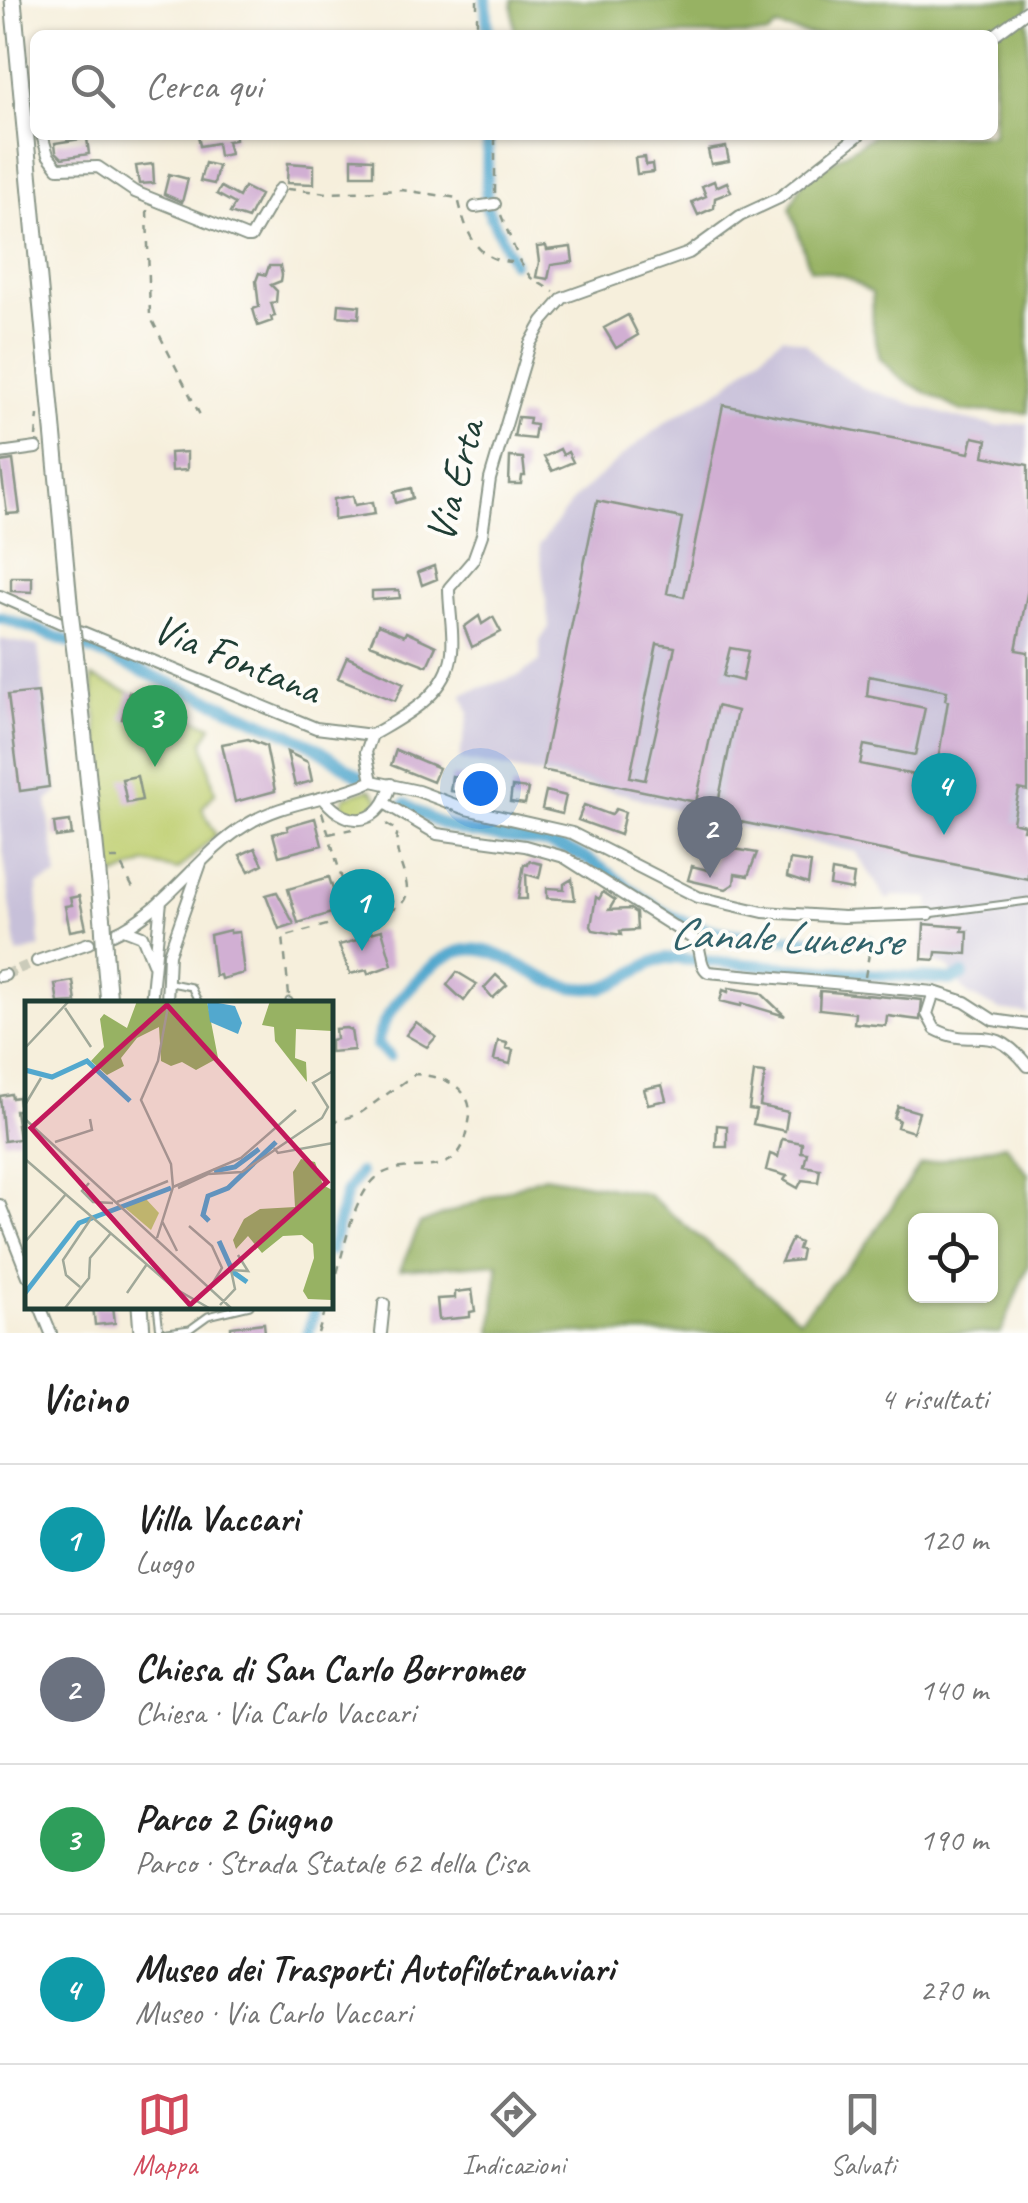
<!DOCTYPE html>
<html lang="it">
<meta charset="utf-8">
<style>
body{margin:0;font-family:Caveat,sans-serif;background:#f6f6f6;color:#222}
.controls{position:absolute;right:30px;bottom:30px;display:grid;overflow:hidden;border-radius:15px;box-shadow:0 2px 8px #0004}
.controls button{width:90px;height:90px;display:grid;place-items:center;padding:0;border:0;border-bottom:2px solid #e0e0e0;background:#fff;color:#222;font:50px sans-serif}
.you{position:absolute;left:480px;top:788px;width:35px;height:35px;margin:-25px;border:8px solid #fff;border-radius:50%;background:#1a73e8;box-shadow:0 0 0 15px #1a73e833}
.badge{display:grid;place-items:center;width:65px;height:65px;border-radius:50%;background:#d1495b;color:#fff;font-size:32px;font-weight:700}
.pin{position:absolute;translate:-50% -82px;filter:drop-shadow(0 2px 5px #0008)}
.pin::after{content:'';position:absolute;top:52px;width:35px;height:30px;background:inherit;clip-path:polygon(0 0,100% 0,50% 100%)}
.list{margin:0;padding:0;list-style:none}
h2{display:flex;justify-content:space-between;align-items:center;height:130px;margin:0;padding:0 40px;font-size:42px}
h2 small{font-size:32px;font-weight:400;color:#767676}
.list li{display:grid;grid-template-columns:65px 1fr auto;gap:30px;align-items:center;box-sizing:border-box;height:150px;padding:0 40px;border-top:2px solid #e0e0e0}
.list b{display:block;font-size:38px;white-space:nowrap}
.list p{margin:0;font-size:32px;white-space:nowrap;color:#767676}
.list em{font-size:32px;font-style:normal;color:#767676}
.icon{flex:none;width:55px;height:55px;fill:none;stroke:currentColor;stroke-width:2;stroke-linecap:round;stroke-linejoin:round}
.map{position:relative;flex:none;width:1028px;height:1333px;overflow:hidden}
.search{position:absolute;background:#fff;box-shadow:0 2px 8px #0004;left:30px;right:30px;top:30px;height:110px;display:flex;align-items:center;gap:25px;box-sizing:border-box;padding:0 35px;border-radius:15px;color:#767676;font-size:38px}
.sheet{height:730px;background:#fff}
nav{display:flex;justify-content:space-around;align-items:center;box-sizing:border-box;height:140px;border-top:2px solid #e0e0e0;background:#fff;font-size:28px;color:#767676}
nav a{display:grid;justify-items:center;gap:5px}
nav .on{color:#d1495b}
.map>svg:first-child{display:block}
.industrial{fill:#c7c0d9}
.green{fill:#bfcf71;stroke:#6f8652;stroke-width:2.5}
.forest{fill:#97b263;stroke:#5b784c;stroke-width:2.5;fill-rule:evenodd}
.lines{fill:none;stroke-linecap:round;stroke-linejoin:round}
.canal{stroke:#52a8ce;stroke-width:12}
.building{fill:#d1afd3;fill-rule:evenodd}
.minor-tunnel{stroke:#cbcbba;stroke-width:10;stroke-dasharray:10 5;stroke-linecap:butt}
.service-casing{stroke:#8a9688;stroke-width:9}
.minor-casing{stroke:#8a9688;stroke-width:14}
.primary-casing{stroke:#8a9688;stroke-width:19}
.path{stroke:#8a9688;stroke-width:2.5;stroke-dasharray:8 8;stroke-linecap:butt}
.service{stroke:#fff;stroke-width:5}
.minor{stroke:#fff;stroke-width:10}
.primary{stroke:#fff;stroke-width:15}
.primary-bridge-casing{stroke:#8a9688;stroke-width:19;stroke-linecap:butt}
.primary-bridge{stroke:#fff;stroke-width:15}
.labels{text-anchor:middle;dominant-baseline:central;stroke-width:8;stroke-linejoin:round;paint-order:stroke}
.street-label{font-size:42px;fill:#1f3d34;stroke:#fdfcf7}
.water-label{font-size:45px;font-style:italic;fill:#31626a;stroke:#fdfcf7}
.inset-river{fill:none;stroke:#52a8ce;stroke-width:5}
.inset-road{fill:none;stroke:#a0a899;stroke-width:2.5}
.view{fill:#c2185b;fill-opacity:0.15;stroke:#c2185b;stroke-width:5}
.inset-edge{fill:none;stroke:#1f3d34;stroke-width:5}
</style>
<div class="map">
<svg width="1028" height="1333" viewBox="0 0 1028 1333">
<rect width="100%" height="100%" fill="#fdfcf7"/>
<filter id="ink" filterUnits="userSpaceOnUse"><feTurbulence type="fractalNoise" baseFrequency=".01" numOctaves="2"/><feDisplacementMap in="SourceGraphic" scale="20" xChannelSelector="R" yChannelSelector="G"/><feConvolveMatrix kernelMatrix="1 2 1 2 8 2 1 2 1" color-interpolation-filters="sRGB"/></filter>
<filter id="wash" filterUnits="userSpaceOnUse"><feTurbulence type="fractalNoise" baseFrequency=".0048" numOctaves="4" result="noise"/><feDisplacementMap in="SourceGraphic" scale="40" xChannelSelector="R" yChannelSelector="G"/><feGaussianBlur stdDeviation="2.25" result="paint"/><feColorMatrix in="noise" values="0 0 0 0 0 0 0 0 0 0 0 0 0 0 0 0 0 1.4 0 .05"/><feComposite in="paint" operator="in"/></filter>
<g filter="url(#wash)">
<rect width="100%" height="100%" fill="#f6efdc"/>
<path class="industrial" d="M 783,336 L 806,343 L 823,363 L 863,388 L 956,418 L 996,426 L 1028,423 L 1028,1014 L 999,1010 L 967,994 L 947,966 L 922,959 L 924,924 L 930,924 L 929,898 L 892,896 L 892,899 L 886,899 L 856,852 L 712,821 L 629,795 L 538,774 L 459,760 L 469,712 L 462,694 L 520,675 L 540,661 L 540,641 L 549,627 L 539,545 L 575,498 L 628,451 L 670,419 L 723,388 Z
M 0,639 L 38,646 L 57,793 L 47,801 L 57,877 L 37,885 L 40,948 L 17,954 L 0,829 Z"/>
<path class="green" d="M 92,677 L 212,726 L 203,742 L 215,793 L 202,808 L 216,835 L 178,870 L 146,863 L 116,876 L 111,870 Z
M 370,789 L 379,798 C 374,815 354,820 342,807 L 344,797 Z"/>
<path class="forest" d="M 512,0 L 1028,0 L 1028,413 L 961,411 L 901,379 L 880,358 L 873,328 L 872,293 L 844,276 L 810,269 L 790,208 L 803,180 L 874,135 L 993,135 L 993,35 L 810,35 L 776,27 L 768,35 L 515,35 Z
M 1005,1144 L 1028,1174 L 1028,1265 L 1001,1333 L 492,1333 L 498,1263 L 400,1270 L 420,1224 L 544,1176 L 647,1194 L 799,1319 L 863,1249 L 920,1165 ZM 916,1220 L 990,1220 L 990,1296 L 916,1296 Z"/>
<g class="lines">
<path class="canal" d="M 486,0 L 488,35
M 488,135 L 486,206 L 513,262
M 0,617 L 87,648 L 288,733 L 314,746 L 359,776
M 405,804 C 422,815 441,826 461,830 C 496,839 534,837 567,850 C 609,865 638,902 678,919 C 736,943 808,938 869,941
M 389,1056 L 377,1045 C 381,1020 394,1006 411,987 C 488,898 518,996 597,988 C 622,986 641,963 666,958 L 952,980 L 963,975
M 330,1252 L 346,1193 L 359,1173
M 308,1333 L 316,1306"/>
</g>
<g id="blocks">
<path class="building" d="M 198,135 L 235,135 L 235,140 L 227,141 L 230,154 L 219,156 L 217,143 L 200,146 Z
M 87,138 L 89,154 L 62,158 L 56,152 L 55,143 Z
M 726,147 L 729,161 L 711,164 L 708,150 Z
M 645,157 L 646,165 L 652,164 L 653,172 L 637,174 L 635,158 Z
M 352,158 L 373,159 L 373,175 L 352,175 Z
M 205,163 L 218,166 L 214,184 L 200,181 Z
M 288,163 L 314,165 L 314,184 L 287,183 Z
M 153,164 L 154,183 L 139,184 L 136,166 Z
M 169,174 L 188,179 L 182,202 L 164,194 Z
M 714,181 L 716,187 L 727,182 L 731,192 L 715,198 L 714,208 L 698,215 L 692,202 L 706,196 L 702,186 Z
M 221,187 L 239,197 L 244,187 L 260,195 L 248,219 L 230,213 L 235,204 L 217,194 Z
M 546,246 L 547,250 L 571,247 L 573,262 L 551,265 L 548,279 L 536,277 L 539,262 L 537,247 Z
M 269,266 L 280,266 L 282,275 L 281,281 L 271,285 L 277,291 L 276,302 L 271,303 L 275,316 L 271,317 L 272,321 L 258,326 L 253,309 L 259,307 L 256,281 L 259,273 L 266,275 Z
M 339,304 L 360,306 L 359,318 L 338,316 Z
M 628,315 L 638,335 L 616,348 L 604,328 Z
M 723,405 L 969,453 L 973,437 L 987,440 L 984,456 L 1028,465 L 1028,589 L 1016,650 L 1028,652 L 1028,791 L 1019,789 L 1013,822 L 1024,825 L 1023,830 L 1028,830 L 1028,879 L 715,817 L 737,711 L 717,706 L 696,802 L 542,770 L 597,501 L 682,518 L 667,593 L 684,597 ZM 657,644 L 675,647 L 645,780 L 630,777 ZM 730,648 L 748,651 L 742,681 L 723,676 ZM 869,676 L 947,691 L 945,700 L 948,701 L 935,779 L 860,764 L 864,745 L 915,755 L 925,708 L 867,696 Z
M 518,417 L 530,418 L 529,424 L 536,425 L 534,439 L 514,437 Z
M 560,449 L 563,455 L 568,452 L 573,462 L 552,471 L 544,457 Z
M 187,452 L 187,470 L 171,471 L 170,453 Z
M 510,457 L 523,458 L 525,476 L 522,476 L 521,484 L 509,484 Z
M 13,460 L 20,513 L 7,514 L 0,462 Z
M 411,488 L 413,498 L 396,503 L 394,492 Z
M 353,496 L 355,505 L 373,502 L 375,514 L 334,520 L 334,499 Z
M 434,566 L 437,579 L 422,585 L 418,572 Z
M 11,577 L 32,577 L 32,592 L 11,591 Z
M 399,590 L 400,598 L 372,600 L 372,591 Z
M 479,616 L 482,624 L 493,617 L 501,632 L 472,647 L 464,627 Z
M 378,625 L 404,636 L 406,632 L 436,646 L 427,666 L 370,644 Z
M 347,657 L 404,683 L 395,701 L 338,678 Z
M 38,692 L 49,787 L 20,791 L 8,695 Z
M 129,692 L 143,696 L 136,722 L 122,719 Z
M 248,739 L 266,746 L 275,791 L 235,802 L 222,744 Z
M 396,750 L 439,768 L 433,782 L 391,765 Z
M 287,752 L 308,762 L 312,781 L 295,786 Z
M 137,776 L 142,800 L 127,803 L 122,779 Z
M 452,776 L 465,778 L 463,793 L 450,791 Z
M 483,781 L 496,783 L 493,799 L 478,796 Z
M 512,787 L 528,789 L 525,804 L 510,802 Z
M 546,791 L 566,796 L 562,814 L 542,809 Z
M 584,805 L 611,815 L 616,809 L 625,812 L 620,835 L 578,820 Z
M 315,818 L 322,845 L 279,856 L 273,834 L 288,830 L 287,826 Z
M 70,821 L 72,835 L 56,837 L 54,823 Z
M 717,846 L 757,853 L 748,876 L 735,874 L 734,884 L 726,889 L 688,880 L 692,866 L 711,871 Z
M 255,848 L 263,864 L 249,871 L 240,855 Z
M 790,860 L 811,863 L 808,884 L 787,877 Z
M 529,861 L 542,864 L 539,878 L 526,874 L 527,899 L 518,899 L 524,864 L 528,865 Z
M 832,871 L 854,875 L 852,890 L 830,886 Z
M 329,877 L 336,899 L 331,900 L 335,912 L 298,923 L 288,889 Z
M 572,879 L 575,900 L 547,898 L 547,888 L 564,889 L 564,884 Z
M 277,892 L 294,924 L 279,929 L 266,895 Z
M 603,892 L 615,900 L 609,910 L 630,909 L 636,913 L 637,930 L 620,931 L 621,935 L 593,930 L 591,926 L 596,897 L 599,899 Z
M 79,896 L 86,928 L 70,931 L 65,906 L 72,905 L 70,898 Z
M 924,924 L 963,927 L 962,931 L 968,931 L 967,954 L 936,952 L 935,960 L 922,959 Z
M 230,930 L 230,933 L 239,932 L 244,973 L 221,979 L 220,975 L 215,976 L 210,935 Z
M 382,930 L 392,965 L 368,974 L 367,970 L 350,974 L 339,945 L 368,937 L 367,934 Z
M 457,972 L 477,984 L 464,1001 L 447,985 Z
M 496,975 L 507,985 L 493,998 L 484,988 Z
M 73,981 L 76,1002 L 58,1003 L 55,984 Z
M 729,988 L 761,993 L 785,1016 L 742,1003 L 741,1006 L 720,1001 L 723,990 L 728,992 Z
M 820,991 L 922,1000 L 920,1020 L 887,1016 L 886,1026 L 854,1023 L 855,1013 L 819,1009 Z
M 416,1022 L 436,1037 L 427,1047 L 406,1035 Z
M 346,1028 L 351,1030 L 354,1050 L 330,1052 L 330,1040 L 336,1039 L 335,1029 Z
M 498,1041 L 507,1043 L 506,1048 L 513,1050 L 510,1064 L 494,1060 Z
M 754,1072 L 765,1073 L 760,1106 L 788,1112 L 785,1131 L 753,1124 L 756,1110 L 749,1109 Z
M 662,1085 L 666,1100 L 648,1104 L 644,1089 Z
M 11,1094 L 12,1098 L 18,1097 L 20,1110 L 15,1110 L 19,1139 L 4,1141 L 0,1096 Z
M 898,1106 L 919,1112 L 913,1132 L 897,1127 L 899,1120 L 894,1118 Z
M 717,1125 L 727,1126 L 727,1147 L 716,1147 Z
M 782,1139 L 802,1143 L 801,1152 L 807,1153 L 804,1166 L 820,1169 L 818,1182 L 802,1180 L 798,1188 L 784,1180 L 787,1176 L 766,1170 L 770,1154 L 778,1157 Z
M 792,1239 L 800,1243 L 798,1249 L 802,1250 L 800,1260 L 781,1262 Z
M 472,1290 L 475,1311 L 470,1312 L 470,1317 L 439,1320 L 437,1299 L 455,1298 L 455,1292 Z
M 93,1306 L 113,1306 L 115,1323 L 95,1325 Z
M 264,1323 L 265,1333 L 231,1333 L 231,1327 Z"/>
</g>
</g>
<g filter="url(#ink)">
<use href="#blocks" fill-opacity="0" stroke="#8a9688" stroke-width="2.5"/>
<g class="lines">
<path class="minor-tunnel" d="M 5,975 L 37,961"/>
<g class="service-casing">
<path id="service" d="M 929,914 L 1028,901
M 171,983 L 191,987 L 199,1003
M 289,1001 L 289,1003
M 157,1306 L 160,1332
M 160,1333 L 190,1329 L 208,1316 L 250,1306"/>
</g>
<g class="minor-casing">
<path id="minor" d="M 993,36 L 1028,10
M 42,135 L 48,155 L 58,168 L 98,167 L 135,192 L 247,237 L 251,237 L 279,189
M 475,207 L 495,204
M 0,453 L 36,448
M 0,596 L 61,623
M 80,631 L 316,728 L 372,735
M 372,781 L 418,791 L 466,809 L 572,833 L 698,897 L 763,912 L 844,917 L 929,914
M 324,799 C 350,831 382,824 391,784
M 386,804 L 437,834 L 525,846 L 564,857 L 695,940 C 703,950 698,965 708,972 L 934,992 L 965,1002 L 993,1020 L 1028,1025
M 124,929 L 142,936 L 153,963
M 113,934 C 167,910 197,855 246,825 C 283,801 332,800 372,781 L 366,752 L 372,735 C 404,716 448,695 452,652 C 454,631 449,610 449,588 L 473,560 L 482,535 L 490,479 L 530,344 L 543,321 L 563,298 L 689,253 L 740,216 L 779,198 L 859,135
M 37,961 L 89,943
M 0,976 L 5,975
M 934,992 L 927,1014 L 935,1029 C 976,1051 989,1018 1028,1066
M 151,1003 L 161,901
M 167,1003 L 169,954 L 201,863
M 0,1205 L 28,1276
M 40,1306 L 51,1333
M 381,1333 L 384,1304"/>
</g>
<g class="primary-casing">
<path id="primary" d="M 13,0 L 70,612
M 76,660 L 103,923
M 105,958 L 109,1003
M 140,1306 L 142,1333"/>
</g>
<path class="path" d="M 477,0 L 477,35
M 287,189 L 328,193 L 402,190 L 458,198 C 467,236 477,264 520,262
M 495,193 L 495,135
M 147,210 L 150,316 L 203,421
M 501,215 L 520,262 L 531,278 L 554,292
M 36,437 L 38,415
M 322,812 L 347,896 L 357,912
M 329,834 L 352,829
M 110,859 L 118,859 L 134,890
M 357,912 C 372,915 384,915 397,907 C 423,891 389,859 398,831 L 381,821
M 865,977 L 870,948
M 289,995 L 283,937 L 345,920 L 357,912
M 330,1123 L 359,1114 L 415,1074 C 431,1076 452,1079 463,1093 C 470,1101 471,1112 469,1122 C 460,1195 401,1147 371,1183 C 349,1208 341,1266 330,1298
M 318,1333 L 327,1306"/>
<use href="#service" class="service"/>
<use href="#minor" class="minor"/>
<use href="#primary" class="primary"/>
<g class="primary-bridge-casing">
<path id="primary-bridge" d="M 70,612 L 76,660
M 103,923 L 105,958"/>
</g>
<use href="#primary-bridge" class="primary-bridge"/>
</g>
</g>
<g class="labels">
<g class="street-label">
<text transform="translate(455 481) rotate(-75)">Via Erta</text>
<text transform="translate(237 659) rotate(22)">Via Fontana</text>
</g>
<g class="water-label">
<text transform="translate(785 937) rotate(2)">Canale Lunense</text>
</g>
</g>
<g transform="translate(25 1001)">
<rect width="308" height="308" fill="#f6efdc"/>
<path d="M 121,198 L 134,212 L 126,229 L 99,206 Z" fill="#bfcf71"/>
<path d="M 112,0 L 182,0 L 193,57 L 171,69 L 157,61 L 146,65 L 136,60 L 134,26 L 112,37 L 96,57 L 99,65 L 82,74 L 66,60 L 79,46 L 75,18 L 79,13 L 102,27 ZM 245,0 L 307,0 L 307,30 L 271,28 L 270,57 L 281,61 L 282,81 L 250,40 L 249,26 L 237,24 ZM 276,158 L 290,161 L 298,184 L 307,189 L 307,299 L 283,298 L 278,290 L 289,257 L 288,243 L 277,234 L 258,235 L 237,252 L 223,235 L 211,248 L 208,239 L 219,218 L 235,208 L 270,206 L 268,171 Z" fill="#97b263"/>
<path d="M 182,0 L 210,5 L 217,22 L 213,33 L 185,21 Z" fill="#52a8ce"/>
<path class="inset-river" d="M 0,69 L 27,76 L 62,60 L 105,100M 189,170 L 210,166 L 234,148M 184,220 L 178,214 L 183,195 L 203,187 L 251,141M 194,240 L 208,271 L 222,281M 0,292 L 54,222 L 146,187"/>
<path class="inset-road" d="M 40,7 L 66,46M 0,47 L 44,0M 0,104 L 16,77M 0,118 L 206,307M 30,141 L 67,129 L 65,118M 249,147 L 253,152 L 308,142M 0,158 L 149,287 L 184,307M 64,182 L 57,190 L 68,201 L 88,202M 148,186 L 216,157 L 271,109M 153,187 L 183,173 L 217,171 L 297,117 L 303,106 L 288,82 L 308,70M 92,201 L 143,180M 137,220 L 152,250M 164,225 L 187,245 L 197,267 L 186,285M 132,237 L 148,186 L 146,163 L 116,99 L 133,60 L 144,0M 0,241 L 41,193M 55,286 L 41,274 L 38,259 L 67,216M 102,292 L 122,263M 195,304 L 210,288 L 206,269 L 223,270 L 213,254M 40,307 L 64,277 L 65,257 L 86,232"/>
<path class="view" d="M 142,4 L 302,181 L 165,304 L 6,127 Z"/>
<rect width="308" height="308" class="inset-edge"/>
</g>
</svg>
<div class="controls">
<button><svg class="icon" aria-label="locate" viewBox="0 0 24 24"><circle cx="12" cy="12" r="6"/><path d="M12 2v4M12 18v4M2 12h4M18 12h4"/></svg></button>
</div>
<div class="you"></div>
<div class="pin badge" style="left:362px;top:951px;background:#0f9aa8">1</div>
<div class="pin badge" style="left:710px;top:878px;background:#6b7280">2</div>
<div class="pin badge" style="left:155px;top:767px;background:#2e9e5b">3</div>
<div class="pin badge" style="left:944px;top:835px;background:#0f9aa8">4</div>
<div class="search"><svg class="icon" aria-label="search" viewBox="0 0 24 24"><circle cx="10" cy="10" r="6"/><path d="M15 15l6 6"/></svg>Cerca qui</div>
</div>
<section class="sheet">
<h2>Vicino<small>4 risultati</small></h2>
<ul class="list">
<li><span class="badge" style="background:#0f9aa8">1</span><div><b>Villa Vaccari</b><p>Luogo</p></div><em>120 m</em></li>
<li><span class="badge" style="background:#6b7280">2</span><div><b>Chiesa di San Carlo Borromeo</b><p>Chiesa · Via Carlo Vaccari</p></div><em>140 m</em></li>
<li><span class="badge" style="background:#2e9e5b">3</span><div><b>Parco 2 Giugno</b><p>Parco · Strada Statale 62 della Cisa</p></div><em>190 m</em></li>
<li><span class="badge" style="background:#0f9aa8">4</span><div><b>Museo dei Trasporti Autofilotranviari</b><p>Museo · Via Carlo Vaccari</p></div><em>270 m</em></li>
</ul>
</section>
<nav>
<a class="on"><svg class="icon" aria-label="map" viewBox="0 0 24 24"><path d="M3 6l6-2 6 2 6-2v14l-6 2-6-2-6 2zM9 4v14M15 6v14"/></svg>Mappa</a>
<a><svg class="icon" aria-label="directions" viewBox="0 0 24 24"><path d="M12 3l9 9-9 9-9-9zM9 14v-3h6M13 9l2 2-2 2"/></svg>Indicazioni</a>
<a><svg class="icon" aria-label="saved" viewBox="0 0 24 24"><path d="M7 4h10v16l-5-4-5 4z"/></svg>Salvati</a>
</nav>
